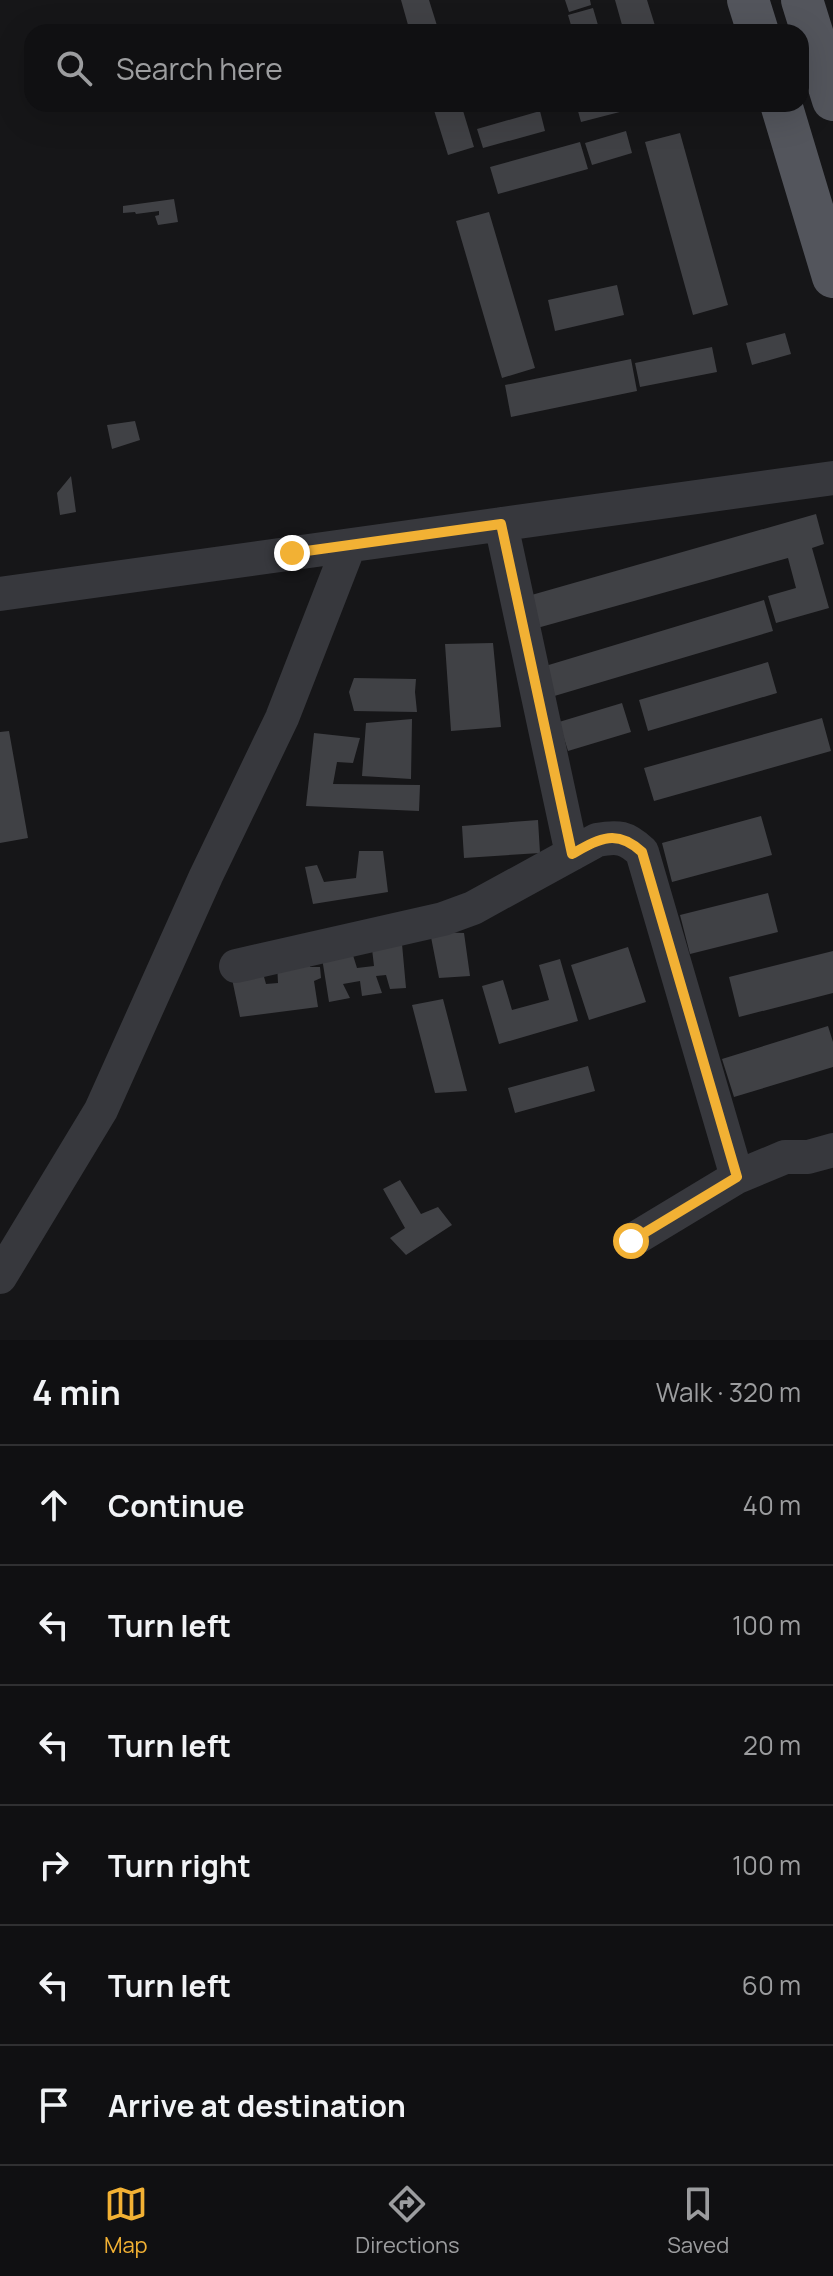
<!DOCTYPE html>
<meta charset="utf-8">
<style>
body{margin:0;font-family:Manrope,sans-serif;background:#19191b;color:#f1f3f6}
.stop{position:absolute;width:24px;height:24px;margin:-18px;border:6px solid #f2b134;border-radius:50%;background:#fff}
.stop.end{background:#f2b134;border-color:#fff;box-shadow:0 2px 8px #0008}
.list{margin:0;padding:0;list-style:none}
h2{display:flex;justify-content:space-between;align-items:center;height:104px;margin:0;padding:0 32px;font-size:34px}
h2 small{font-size:26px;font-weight:400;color:#9c9d9f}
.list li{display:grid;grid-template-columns:52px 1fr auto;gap:24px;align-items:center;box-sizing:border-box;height:120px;padding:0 32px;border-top:2px solid #303032}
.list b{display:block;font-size:30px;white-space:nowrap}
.list em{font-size:26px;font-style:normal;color:#9c9d9f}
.icon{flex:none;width:44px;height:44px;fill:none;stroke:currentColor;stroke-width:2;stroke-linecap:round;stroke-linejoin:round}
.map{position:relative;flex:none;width:833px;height:1340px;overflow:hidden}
.search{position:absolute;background:#101012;box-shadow:0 8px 32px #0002;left:24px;right:24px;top:24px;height:88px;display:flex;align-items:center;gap:20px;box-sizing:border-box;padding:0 28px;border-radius:24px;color:#9c9d9f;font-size:30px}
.sheet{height:824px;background:#101012}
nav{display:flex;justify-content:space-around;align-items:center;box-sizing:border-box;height:112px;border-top:2px solid #303032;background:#101012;font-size:22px;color:#9c9d9f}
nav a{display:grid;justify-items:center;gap:4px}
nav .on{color:#f2b134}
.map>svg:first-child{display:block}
.building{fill:#404145}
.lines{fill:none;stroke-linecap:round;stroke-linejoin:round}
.minor{stroke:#37383d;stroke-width:34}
.major{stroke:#53555c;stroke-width:42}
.route{stroke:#f2b134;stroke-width:10}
</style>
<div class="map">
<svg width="833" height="1340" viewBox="0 0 833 1340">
<rect width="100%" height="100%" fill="#161618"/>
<path class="building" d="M 401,0 L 429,0 L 439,32 L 410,32 Z
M 565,0 L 590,0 L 591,5 L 569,12 Z
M 615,0 L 647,0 L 657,32 L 624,32 Z
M 593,8 L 600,32 L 573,32 L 568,15 Z
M 432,104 L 461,104 L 474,147 L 448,155 Z
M 576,104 L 647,104 L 647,105 L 581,122 Z
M 540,111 L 545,131 L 483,148 L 477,129 Z
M 626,131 L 632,153 L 592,165 L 585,143 Z
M 680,133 L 728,305 L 693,315 L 645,142 Z
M 580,142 L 588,169 L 498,194 L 490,167 Z
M 174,199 L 178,222 L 158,225 L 155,216 L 159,215 L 159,211 L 136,214 L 135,212 L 123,213 L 123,206 Z
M 489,212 L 535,368 L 502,378 L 456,221 Z
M 617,285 L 624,315 L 555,331 L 548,300 Z
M 785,333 L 791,354 L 752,365 L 746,343 Z
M 712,347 L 717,372 L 640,387 L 635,363 Z
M 631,359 L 637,391 L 511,417 L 505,385 Z
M 135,421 L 140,440 L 112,449 L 107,425 Z
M 71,476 L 76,512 L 60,515 L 57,493 Z
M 816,514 L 824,544 L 812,548 L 829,608 L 776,623 L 768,596 L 796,588 L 788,558 L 530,630 L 521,598 Z
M 764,600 L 773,631 L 551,697 L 542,667 Z
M 493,643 L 501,727 L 451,731 L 445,644 Z
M 768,662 L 777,693 L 648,731 L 639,700 Z
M 354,678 L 416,679 L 415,692 L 417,712 L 354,711 L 349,692 Z
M 622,703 L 631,732 L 568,751 L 559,722 Z
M 822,718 L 831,751 L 654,801 L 644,768 Z
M 412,719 L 411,779 L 362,776 L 366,723 Z
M 9,731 L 28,838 L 0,843 L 0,732 Z
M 314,733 L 360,738 L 353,763 L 337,762 L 333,784 L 420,785 L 419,811 L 306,806 Z
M 761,816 L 772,855 L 672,882 L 662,843 Z
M 538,820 L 540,853 L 464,858 L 462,826 Z
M 359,851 L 383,851 L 388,892 L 313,904 L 305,867 L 317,865 L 324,882 L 356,878 Z
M 768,893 L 778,932 L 690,954 L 680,915 Z
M 430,932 L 464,933 L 470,976 L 439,978 Z
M 402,944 L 406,988 L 390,989 L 386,975 L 376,976 L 382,993 L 362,996 L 360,981 L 343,984 L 350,998 L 329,1002 L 322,958 L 352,952 L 357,968 L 374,966 L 372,949 Z
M 628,947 L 646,1002 L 589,1020 L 571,965 Z
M 833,951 L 833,993 L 739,1017 L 729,977 Z
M 560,959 L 578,1021 L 499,1044 L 482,986 L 503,980 L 512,1010 L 549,1000 L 539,965 Z
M 309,960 L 310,967 L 320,967 L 321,978 L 314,981 L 318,1007 L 240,1017 L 231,974 L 261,966 L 266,984 L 278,983 L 277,963 Z
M 443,999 L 467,1091 L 435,1093 L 412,1005 Z
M 828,1026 L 833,1042 L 833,1067 L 734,1097 L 722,1059 Z
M 588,1066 L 595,1091 L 515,1113 L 508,1088 Z
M 400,1180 L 421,1214 L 438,1207 L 452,1225 L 406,1255 L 390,1238 L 405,1228 L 383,1189 Z"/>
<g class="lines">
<path class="minor" d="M 501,524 L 572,854
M 0,594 L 833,478
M 236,966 L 443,919 L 473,908 L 597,840 C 618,836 626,837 642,852 L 737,1177
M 631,1241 L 737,1177 L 785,1157 L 808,1157 L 833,1150
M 0,1277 L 101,1110 L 206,876 L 282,718 L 349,546"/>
<path class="major" d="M 748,0 L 758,32
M 802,0 L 833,100
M 781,104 L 833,277"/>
</g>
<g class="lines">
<path class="route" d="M 292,553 L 501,524 L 572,854 C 599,839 616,828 642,852 L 737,1177 L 631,1241"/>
</g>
</svg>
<div class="stop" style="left:631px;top:1241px"></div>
<div class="stop end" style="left:292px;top:553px"></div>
<div class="search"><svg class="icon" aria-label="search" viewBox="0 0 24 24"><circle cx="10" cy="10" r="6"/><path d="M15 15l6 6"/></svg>Search here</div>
</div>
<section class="sheet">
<h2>4 min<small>Walk · 320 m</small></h2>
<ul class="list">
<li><svg class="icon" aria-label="ahead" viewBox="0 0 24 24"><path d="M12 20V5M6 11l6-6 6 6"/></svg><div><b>Continue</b></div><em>40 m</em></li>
<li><svg class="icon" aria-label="left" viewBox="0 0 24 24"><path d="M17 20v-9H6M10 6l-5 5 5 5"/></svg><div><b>Turn left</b></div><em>100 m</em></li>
<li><svg class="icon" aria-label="left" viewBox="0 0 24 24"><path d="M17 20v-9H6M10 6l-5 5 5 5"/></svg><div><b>Turn left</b></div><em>20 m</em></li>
<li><svg class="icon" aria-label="right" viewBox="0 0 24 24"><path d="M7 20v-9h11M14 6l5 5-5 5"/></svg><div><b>Turn right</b></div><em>100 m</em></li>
<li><svg class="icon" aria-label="left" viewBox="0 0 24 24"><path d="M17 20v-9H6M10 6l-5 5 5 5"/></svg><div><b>Turn left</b></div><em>60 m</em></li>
<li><svg class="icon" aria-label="arrive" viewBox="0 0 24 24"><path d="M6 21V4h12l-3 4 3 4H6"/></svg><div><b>Arrive at destination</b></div></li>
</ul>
</section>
<nav>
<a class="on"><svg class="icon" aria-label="map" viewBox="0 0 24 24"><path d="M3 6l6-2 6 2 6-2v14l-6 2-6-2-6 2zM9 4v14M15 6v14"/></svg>Map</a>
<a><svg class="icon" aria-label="directions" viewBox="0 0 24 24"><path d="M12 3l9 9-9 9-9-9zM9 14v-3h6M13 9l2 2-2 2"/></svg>Directions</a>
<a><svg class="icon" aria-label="saved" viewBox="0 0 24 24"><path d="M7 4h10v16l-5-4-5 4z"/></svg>Saved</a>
</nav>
